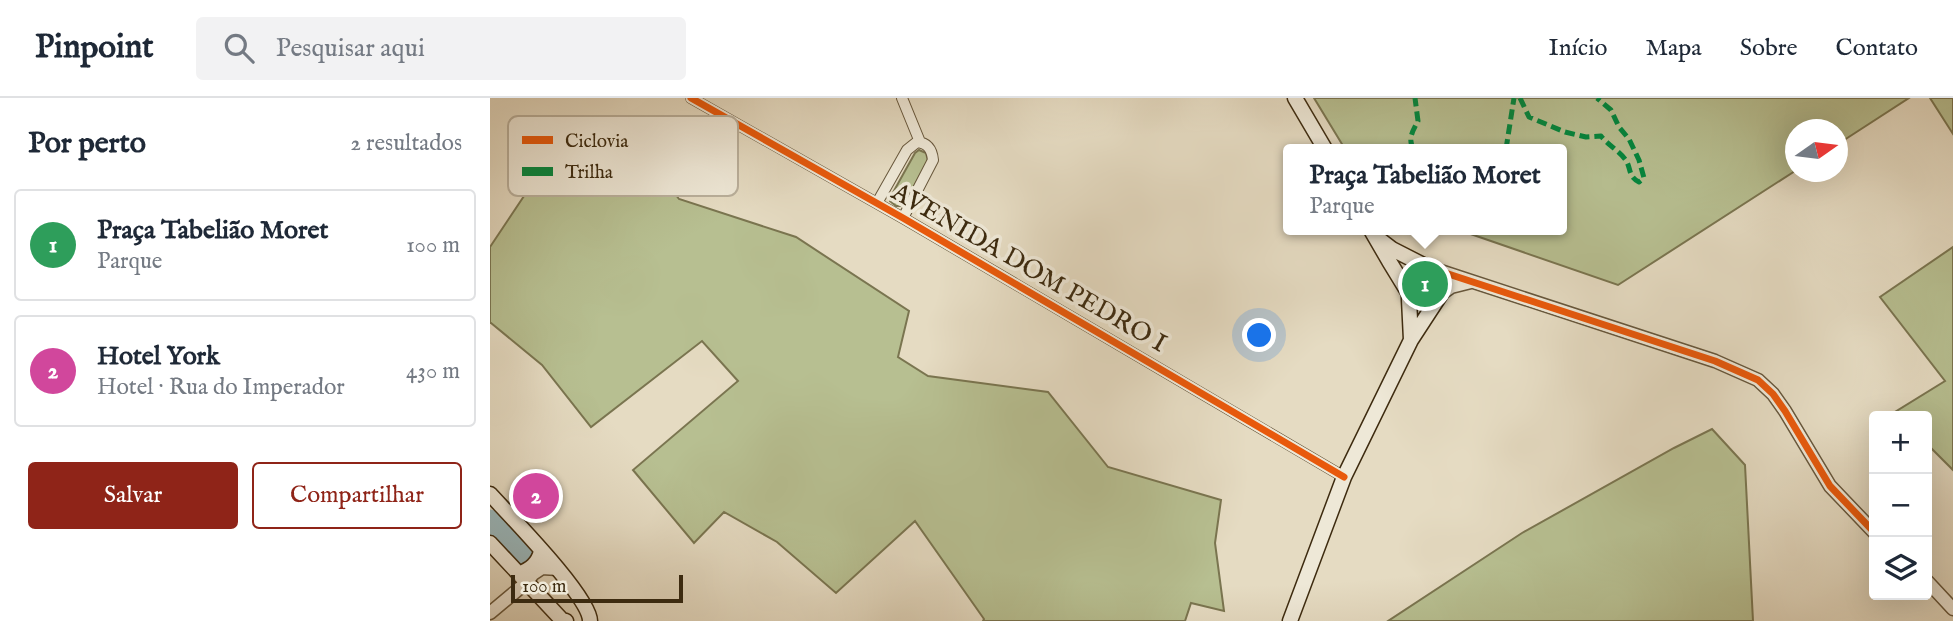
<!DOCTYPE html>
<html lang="pt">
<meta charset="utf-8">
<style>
body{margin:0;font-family:"IM FELL English",serif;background:#f2f2f3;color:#1f2937}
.controls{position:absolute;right:21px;bottom:21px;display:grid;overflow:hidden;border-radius:7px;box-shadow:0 7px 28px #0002}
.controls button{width:63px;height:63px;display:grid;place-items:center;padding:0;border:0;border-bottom:2px solid #e0e1e3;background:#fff;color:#1f2937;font:35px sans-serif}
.compass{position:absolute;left:1295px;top:21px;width:63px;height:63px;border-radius:50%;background:#fff;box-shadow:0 7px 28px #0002;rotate:76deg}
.scale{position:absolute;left:21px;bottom:18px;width:172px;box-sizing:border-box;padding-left:7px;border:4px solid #3d2b10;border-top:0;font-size:19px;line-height:24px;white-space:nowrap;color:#3d2b10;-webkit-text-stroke:5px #eee8d7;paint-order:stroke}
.you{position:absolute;left:770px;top:238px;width:24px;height:24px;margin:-18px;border:5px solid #fff;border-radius:50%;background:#1a73e8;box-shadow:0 0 0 10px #1a73e833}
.badge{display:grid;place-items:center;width:46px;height:46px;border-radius:50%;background:#8f2418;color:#fff;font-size:23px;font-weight:700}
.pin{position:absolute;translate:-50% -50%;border:4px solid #fff;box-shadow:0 2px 7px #0006}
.popup{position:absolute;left:793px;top:46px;width:284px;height:91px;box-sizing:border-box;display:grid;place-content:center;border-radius:7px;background:#fff;filter:drop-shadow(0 2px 5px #0005);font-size:23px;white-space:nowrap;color:#747a83}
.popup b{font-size:26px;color:#1f2937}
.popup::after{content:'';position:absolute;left:50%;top:100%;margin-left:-14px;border:14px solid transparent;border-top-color:#fff}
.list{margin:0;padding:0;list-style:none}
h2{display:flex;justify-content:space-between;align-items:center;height:91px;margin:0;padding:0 28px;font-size:30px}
h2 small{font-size:23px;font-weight:400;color:#747a83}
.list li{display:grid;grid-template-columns:46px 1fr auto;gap:21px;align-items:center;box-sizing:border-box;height:112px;margin:0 14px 14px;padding:0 14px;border:2px solid #e0e1e3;border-radius:7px}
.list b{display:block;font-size:26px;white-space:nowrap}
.list p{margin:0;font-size:23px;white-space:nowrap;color:#747a83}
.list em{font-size:23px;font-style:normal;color:#747a83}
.actions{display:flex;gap:14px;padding:21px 28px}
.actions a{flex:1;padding:16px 0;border:2px solid #8f2418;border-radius:7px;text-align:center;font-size:24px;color:#8f2418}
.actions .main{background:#8f2418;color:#fff}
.icon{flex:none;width:38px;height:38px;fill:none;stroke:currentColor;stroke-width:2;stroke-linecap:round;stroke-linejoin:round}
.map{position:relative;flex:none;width:1463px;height:523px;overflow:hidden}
header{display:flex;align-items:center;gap:42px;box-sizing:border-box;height:98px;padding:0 35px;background:#fff;border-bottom:2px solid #e0e1e3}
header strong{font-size:33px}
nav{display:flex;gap:38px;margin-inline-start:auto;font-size:24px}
.search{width:490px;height:63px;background:#f2f2f3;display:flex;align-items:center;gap:18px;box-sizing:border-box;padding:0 24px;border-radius:7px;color:#747a83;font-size:26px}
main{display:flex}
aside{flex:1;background:#fff}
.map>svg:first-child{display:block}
.green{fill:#b7bf91;stroke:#7a7550;stroke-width:2}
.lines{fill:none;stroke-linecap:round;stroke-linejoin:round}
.river{stroke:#9ab8bd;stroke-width:21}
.minor-casing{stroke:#67573c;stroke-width:12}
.tertiary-casing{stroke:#67573c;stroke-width:15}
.secondary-casing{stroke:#3d2b10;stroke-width:17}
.minor{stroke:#eee8d7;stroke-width:10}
.tertiary{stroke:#eee8d7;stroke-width:12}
.secondary{stroke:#eee8d7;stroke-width:14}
.quiet{stroke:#00873e;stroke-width:5;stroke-dasharray:10 5;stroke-linecap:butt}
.cycleway-casing{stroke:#eee8d7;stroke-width:11}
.cycleway{stroke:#e8590c;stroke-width:7}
.labels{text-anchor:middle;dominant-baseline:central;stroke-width:7;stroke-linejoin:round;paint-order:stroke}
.street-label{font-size:26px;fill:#3d2b10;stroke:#eee8d7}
.key{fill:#eee8d7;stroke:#b9af9b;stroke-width:2}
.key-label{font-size:19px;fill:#3d2b10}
</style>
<header>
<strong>Pinpoint</strong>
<div class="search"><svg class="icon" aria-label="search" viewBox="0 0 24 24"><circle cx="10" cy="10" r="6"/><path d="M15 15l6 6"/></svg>Pesquisar aqui</div>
<nav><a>Início</a><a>Mapa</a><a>Sobre</a><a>Contato</a></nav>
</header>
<main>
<aside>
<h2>Por perto<small>2 resultados</small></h2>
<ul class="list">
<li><span class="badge" style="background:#2e9e5b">1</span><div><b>Praça Tabelião Moret</b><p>Parque</p></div><em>100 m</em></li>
<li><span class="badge" style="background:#d1479c">2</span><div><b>Hotel York</b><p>Hotel · Rua do Imperador</p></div><em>430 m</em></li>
</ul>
<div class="actions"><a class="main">Salvar</a><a>Compartilhar</a></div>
</aside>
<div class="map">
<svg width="1463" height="523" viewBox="0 0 1463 523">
<rect width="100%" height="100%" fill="#e5dbc2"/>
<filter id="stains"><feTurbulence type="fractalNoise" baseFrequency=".00286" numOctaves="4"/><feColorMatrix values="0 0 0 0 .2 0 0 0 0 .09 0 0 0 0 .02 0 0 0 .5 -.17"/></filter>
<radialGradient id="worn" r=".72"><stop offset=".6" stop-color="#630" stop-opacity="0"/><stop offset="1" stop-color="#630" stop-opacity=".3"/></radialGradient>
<path class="green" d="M 824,0 L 1419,0 L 1348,46 L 1348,32 L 1306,32 L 1305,73 L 1128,187 L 969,132 L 1072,132 L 1072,51 L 855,51 Z
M 1440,0 L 1463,0 L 1463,36 Z
M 60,37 L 161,65 L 189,101 L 306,139 L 419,213 L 408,259 L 438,278 L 558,294 L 618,369 L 731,402 L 725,445 L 734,513 L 701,505 L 695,523 L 493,523 L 494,521 L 425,423 L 346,495 L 287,444 L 234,414 L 204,445 L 143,372 L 248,283 L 212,243 L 101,329 L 52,267 L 1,225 L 0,225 L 0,149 L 36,95 L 33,49 Z
M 429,52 L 436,55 L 438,63 L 415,105 L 411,108 L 406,108 L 400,103 L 401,98 L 425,55 Z
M 1463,149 L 1463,372 L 1437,346 L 1437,318 L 1409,318 L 1405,314 L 1455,283 L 1390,199 Z
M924 187a11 11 0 1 1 22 0a11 11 0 1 1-22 0Z
M 1222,331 L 1255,367 L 1263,523 L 898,523 L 1032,435 L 1184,350 Z"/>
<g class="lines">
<path class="river" d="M 0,422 L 36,463"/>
<g class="minor-casing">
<path id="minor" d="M 201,0 L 413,120 L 854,379
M 412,0 L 430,44
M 387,105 L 417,52 L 427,44 C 438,45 442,52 443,62 L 413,120"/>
</g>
<g class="tertiary-casing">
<path id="tertiary" d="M 941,170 L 1225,263 L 1268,282 L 1283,296 L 1295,313 L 1340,388 L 1384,434
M 951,196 L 961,189 L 981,184
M 1437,483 L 1463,511
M 0,515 L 37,484 L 43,476 L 52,470 L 68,471"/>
</g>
<g class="secondary-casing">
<path id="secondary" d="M 805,0 L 835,51
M 881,132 L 899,163 L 921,199 C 932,207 941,204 951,196 L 951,182 L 945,173 L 902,151 L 885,138
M 921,242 L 918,181 C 923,171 930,170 940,170
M 0,396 C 20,418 100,499 100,523
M 0,445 L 72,522 L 76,523
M 29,476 C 40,471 48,466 51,453
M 800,523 L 854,379 L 921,242 L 951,196"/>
</g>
<use href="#minor" class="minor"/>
<use href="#tertiary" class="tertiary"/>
<use href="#secondary" class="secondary"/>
<path class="quiet" d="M 1030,0 L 1039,19 L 1075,34 L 1096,39 L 1111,38 C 1118,47 1132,55 1137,64 C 1141,73 1139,79 1149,84 L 1154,80 L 1149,62 L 1139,41 L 1129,29 L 1121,12 L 1107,0
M 924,51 C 917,42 923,32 928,23 L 925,0
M 1016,51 L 1024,0"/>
<g class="cycleway-casing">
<path id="cycleway" d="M 201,0 L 413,120 L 854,379
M 940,170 L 1225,263 L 1268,282 L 1283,296 L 1295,313 L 1340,388 L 1384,434"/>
</g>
<use href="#cycleway" class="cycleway"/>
</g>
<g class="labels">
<g class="street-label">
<text transform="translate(539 170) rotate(30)">AVENIDA DOM PEDRO I</text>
</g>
</g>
<rect x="18" y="18" width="230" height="80" rx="10" class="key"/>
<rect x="32" y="38" width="31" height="8" fill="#e8590c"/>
<rect x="32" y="69" width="31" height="9" fill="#00873e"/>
<g class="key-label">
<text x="75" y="49">Ciclovia</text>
<text x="75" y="80">Trilha</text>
</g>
<rect width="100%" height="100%" filter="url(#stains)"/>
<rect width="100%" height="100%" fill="url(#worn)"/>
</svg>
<div class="controls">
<button>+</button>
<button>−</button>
<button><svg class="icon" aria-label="layers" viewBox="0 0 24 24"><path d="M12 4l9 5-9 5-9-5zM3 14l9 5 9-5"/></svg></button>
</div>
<svg class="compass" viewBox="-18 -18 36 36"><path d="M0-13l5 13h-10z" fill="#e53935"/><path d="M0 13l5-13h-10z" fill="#747a83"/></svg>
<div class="scale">100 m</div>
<div class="you"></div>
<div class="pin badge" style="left:935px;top:186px;background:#2e9e5b">1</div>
<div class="popup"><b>Praça Tabelião Moret</b>Parque</div>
<div class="pin badge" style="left:46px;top:398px;background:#d1479c">2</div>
</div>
</main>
